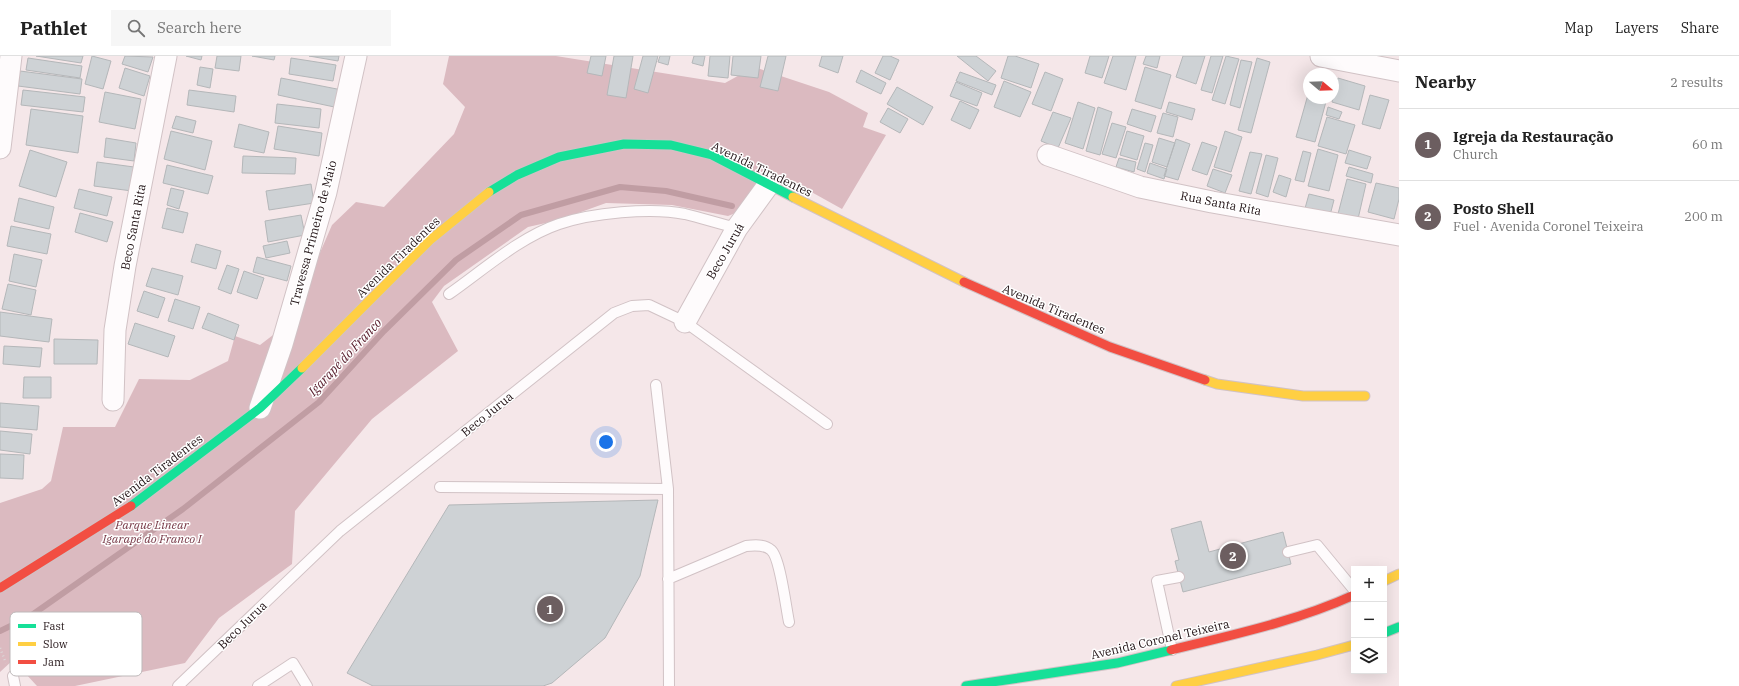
<!DOCTYPE html>
<meta charset="utf-8">
<style>
body{margin:0;font-family:"IBM Plex Serif",serif;background:#f6f6f6;color:#222}
.controls{position:absolute;right:12px;bottom:12px;display:grid;overflow:hidden;border-radius:0px;box-shadow:0 4px 16px #0002}
.controls button{width:36px;height:36px;display:grid;place-items:center;padding:0;border:0;border-bottom:1px solid #e0e0e0;background:#fff;color:#222;font:20px sans-serif}
.compass{position:absolute;left:1303px;top:12px;width:36px;height:36px;border-radius:50%;background:#fff;box-shadow:0 4px 16px #0002;rotate:109deg}
.you{position:absolute;left:606px;top:386px;width:14px;height:14px;margin:-10px;border:3px solid #fff;border-radius:50%;background:#1a73e8;box-shadow:0 0 0 6px #1a73e833}
.badge{display:grid;place-items:center;width:26px;height:26px;border-radius:50%;background:#6c5e60;color:#fff;font-size:13px;font-weight:700}
.pin{position:absolute;translate:-50% -50%;border:2px solid #fff;box-shadow:0 1px 4px #0006}
.list{margin:0;padding:0;list-style:none}
h2{display:flex;justify-content:space-between;align-items:center;height:52px;margin:0;padding:0 16px;font-size:17px}
h2 small{font-size:13px;font-weight:400;color:#767676}
.list li{display:grid;grid-template-columns:26px 1fr auto;gap:12px;align-items:center;box-sizing:border-box;height:72px;padding:0 16px;border-top:1px solid #e0e0e0}
.list b{display:block;font-size:15px;white-space:nowrap}
.list p{margin:0;font-size:13px;white-space:nowrap;color:#767676}
.list em{font-size:13px;font-style:normal;color:#767676}
.icon{flex:none;width:22px;height:22px;fill:none;stroke:currentColor;stroke-width:2;stroke-linecap:round;stroke-linejoin:round}
.map{position:relative;flex:none;width:1399px;height:630px;overflow:hidden}
header{display:flex;align-items:center;gap:24px;box-sizing:border-box;height:56px;padding:0 20px;background:#fff;border-bottom:1px solid #e0e0e0}
header strong{font-size:19px}
nav{display:flex;gap:22px;margin-inline-start:auto;font-size:14px}
.search{width:280px;height:36px;background:#f6f6f6;display:flex;align-items:center;gap:10px;box-sizing:border-box;padding:0 14px;border-radius:0px;color:#767676;font-size:15px}
main{display:flex}
aside{flex:1;background:#fff}
.map>svg:first-child{display:block}
.forest{fill:#dbbac0}
.lines{fill:none;stroke-linecap:round;stroke-linejoin:round}
.stream{stroke:#c09da3;stroke-width:6}
.building{fill:#ced2d5;stroke:#b4b7b9}
.lane-casing{stroke:#d1c2c5;stroke-width:12}
.street-casing{stroke:#d1c2c5;stroke-width:23}
.fast-casing{stroke:#d1c2c5;stroke-width:11}
.slow-casing{stroke:#d1c2c5;stroke-width:11}
.jam-casing{stroke:#d1c2c5;stroke-width:11}
.path{stroke:#dcd8d8;stroke-width:2.5;stroke-dasharray:1 3;stroke-linecap:butt}
.lane{stroke:#fefbfc;stroke-width:10}
.street{stroke:#fefbfc;stroke-width:21}
.fast{stroke:#16e098;stroke-width:9}
.slow{stroke:#ffcf43;stroke-width:9}
.jam{stroke:#f24e42;stroke-width:9}
.labels{text-anchor:middle;dominant-baseline:central;stroke-width:3;stroke-linejoin:round;paint-order:stroke}
.street-label{font-size:12px;fill:#231417;stroke:#fff}
.park-label{font-size:12px;font-style:italic;fill:#793b49;stroke:#fff}
.water-label{font-size:13px;font-style:italic;fill:#5b2130;stroke:#fff}
.key{fill:#fff;stroke:#bdb8b9;stroke-width:1}
.key-label{font-size:11px;fill:#231417}
</style>
<header>
<strong>Pathlet</strong>
<div class="search"><svg class="icon" aria-label="search" viewBox="0 0 24 24"><circle cx="10" cy="10" r="6"/><path d="M15 15l6 6"/></svg>Search here</div>
<nav><a>Map</a><a>Layers</a><a>Share</a></nav>
</header>
<main>
<div class="map">
<svg width="1399" height="630" viewBox="0 0 1399 630">
<rect width="100%" height="100%" fill="#f5e7e9"/>
<path class="forest" d="M 449,0 L 556,0 L 725,27 L 754,11 L 829,36 L 868,57 L 863,71 L 886,79 L 842,153 L 788,123 L 765,145 L 728,160 L 672,149 L 606,147 L 559,164 L 528,171 L 444,230 L 432,246 L 458,295 L 372,363 L 295,455 L 292,508 L 219,562 L 185,607 L 75,630 L 37,630 L 13,604 L 0,616 L 0,447 L 42,433 L 51,425 L 63,371 L 115,371 L 139,323 L 190,324 L 228,305 L 235,280 L 260,289 L 290,266 L 332,169 L 356,146 L 384,151 L 454,78 L 465,51 L 443,28 Z"/>
<g class="lines">
<path class="stream" d="M 0,575 L 29,561 L 183,453 L 319,346 L 384,275 L 456,204 L 521,159 L 620,131 L 666,135 L 732,150"/>
</g>
<path class="building" d="M 36,0 L 83,0 L 81,7 Z
M 92,0 L 111,5 L 103,33 L 85,28 Z
M 125,0 L 153,1 L 148,16 L 122,8 Z
M 186,0 L 202,0 L 201,4 Z
M 217,0 L 241,0 L 239,15 L 215,12 Z
M 252,0 L 275,0 L 274,4 Z
M 309,0 L 339,0 L 338,5 Z
M 591,0 L 606,0 L 602,20 L 587,17 Z
M 614,0 L 633,0 L 626,42 L 607,39 Z
M 643,0 L 658,0 L 648,37 L 634,33 Z
M 660,0 L 670,0 L 668,9 L 658,6 Z
M 694,0 L 705,0 L 703,10 L 692,7 Z
M 710,0 L 730,0 L 728,22 L 708,20 Z
M 733,0 L 761,0 L 758,22 L 731,19 Z
M 768,0 L 786,0 L 778,35 L 760,31 Z
M 822,0 L 843,0 L 838,17 L 819,10 Z
M 883,0 L 890,0 L 899,4 L 890,24 L 875,17 Z
M 957,0 L 976,0 L 996,15 L 988,25 Z
M 1008,0 L 1015,0 L 1039,8 L 1031,32 L 1001,22 Z
M 1090,0 L 1109,0 L 1102,22 L 1085,17 Z
M 1113,0 L 1136,0 L 1126,34 L 1104,27 Z
M 1146,0 L 1160,0 L 1157,12 L 1143,8 Z
M 1183,0 L 1205,0 L 1196,28 L 1176,21 Z
M 1211,0 L 1223,0 L 1212,37 L 1201,34 Z
M 1226,0 L 1239,3 L 1225,48 L 1212,44 Z
M 28,2 L 82,10 L 80,22 L 26,14 Z
M 291,2 L 336,9 L 333,25 L 289,18 Z
M 1257,2 L 1270,6 L 1251,77 L 1238,74 Z
M 1241,4 L 1252,6 L 1240,52 L 1230,49 Z
M 200,11 L 213,13 L 210,32 L 197,29 Z
M 1145,11 L 1171,19 L 1161,53 L 1135,45 Z
M 125,12 L 150,20 L 144,40 L 119,32 Z
M 861,14 L 886,27 L 881,38 L 856,26 Z
M 20,15 L 82,23 L 80,38 L 18,30 Z
M 960,16 L 996,29 L 992,39 L 956,25 Z
M 1045,16 L 1063,23 L 1051,55 L 1032,48 Z
M 281,22 L 342,34 L 339,52 L 278,39 Z
M 1338,22 L 1365,30 L 1359,54 L 1332,46 Z
M 1004,25 L 1031,36 L 1020,61 L 994,51 Z
M 956,26 L 982,37 L 977,50 L 950,40 Z
M 897,31 L 933,51 L 923,69 L 887,48 Z
M 23,34 L 85,41 L 83,56 L 21,49 Z
M 189,34 L 236,40 L 234,56 L 187,49 Z
M 1309,35 L 1309,42 L 1327,42 L 1315,86 L 1296,81 Z
M 105,36 L 141,43 L 135,73 L 99,66 Z
M 1370,39 L 1389,44 L 1380,73 L 1362,68 Z
M 960,45 L 979,54 L 970,73 L 951,64 Z
M 1078,46 L 1095,52 L 1083,93 L 1065,87 Z
M 1169,46 L 1195,53 L 1192,64 L 1166,56 Z
M 277,48 L 321,53 L 319,72 L 275,67 Z
M 1098,51 L 1112,56 L 1100,99 L 1086,95 Z
M 1328,51 L 1342,56 L 1339,63 L 1326,59 Z
M 888,52 L 908,63 L 900,77 L 880,66 Z
M 31,53 L 83,60 L 78,97 L 26,89 Z
M 1132,53 L 1156,60 L 1151,76 L 1127,68 Z
M 1053,56 L 1071,62 L 1058,92 L 1041,85 Z
M 1163,57 L 1178,61 L 1173,81 L 1157,77 Z
M 176,60 L 196,65 L 193,77 L 172,72 Z
M 1327,61 L 1355,69 L 1346,98 L 1318,90 Z
M 1112,67 L 1126,71 L 1116,102 L 1102,98 Z
M 239,68 L 269,76 L 264,97 L 234,91 Z
M 278,70 L 322,77 L 319,100 L 274,93 Z
M 171,75 L 212,85 L 205,114 L 164,103 Z
M 1127,75 L 1144,80 L 1137,104 L 1120,99 Z
M 1225,75 L 1242,81 L 1231,116 L 1214,111 Z
M 106,82 L 136,87 L 134,105 L 104,101 Z
M 1159,82 L 1175,87 L 1167,111 L 1152,106 Z
M 1176,83 L 1190,88 L 1178,124 L 1164,120 Z
M 1202,86 L 1217,91 L 1207,119 L 1192,114 Z
M 1145,87 L 1153,89 L 1145,116 L 1137,113 Z
M 1318,93 L 1338,99 L 1329,135 L 1308,130 Z
M 30,94 L 67,106 L 56,141 L 19,130 Z
M 1349,94 L 1371,101 L 1367,113 L 1345,107 Z
M 1303,95 L 1311,97 L 1304,126 L 1295,124 Z
M 1250,96 L 1262,98 L 1251,138 L 1239,135 Z
M 1266,99 L 1278,102 L 1268,141 L 1256,137 Z
M 243,100 L 296,102 L 295,118 L 242,117 Z
M 1119,102 L 1136,106 L 1134,116 L 1116,111 Z
M 97,106 L 134,111 L 132,135 L 94,130 Z
M 1150,107 L 1167,113 L 1164,123 L 1147,117 Z
M 167,109 L 213,120 L 208,138 L 163,127 Z
M 1349,111 L 1373,118 L 1371,127 L 1346,120 Z
M 1213,113 L 1232,119 L 1225,137 L 1207,130 Z
M 1279,119 L 1291,123 L 1286,141 L 1273,136 Z
M 1347,123 L 1366,128 L 1358,163 L 1338,158 Z
M 1376,127 L 1399,132 L 1399,143 L 1394,163 L 1368,156 Z
M 311,128 L 314,147 L 269,154 L 266,135 Z
M 171,132 L 184,135 L 179,153 L 167,149 Z
M 79,133 L 112,141 L 107,160 L 74,152 Z
M 1309,138 L 1334,144 L 1329,163 L 1304,156 Z
M 19,142 L 54,151 L 49,173 L 14,165 Z
M 167,152 L 188,157 L 183,177 L 162,172 Z
M 80,157 L 113,166 L 107,186 L 75,176 Z
M 301,159 L 305,179 L 268,186 L 265,165 Z
M 11,170 L 51,178 L 47,198 L 7,190 Z
M 287,185 L 290,197 L 266,202 L 263,190 Z
M 196,188 L 221,195 L 216,213 L 191,206 Z
M 14,198 L 42,204 L 36,231 L 9,225 Z
M 257,201 L 291,210 L 287,225 L 253,216 Z
M 227,209 L 239,213 L 231,238 L 218,233 Z
M 152,212 L 183,220 L 178,239 L 146,230 Z
M 244,215 L 264,222 L 257,243 L 237,236 Z
M 8,228 L 36,234 L 31,259 L 2,253 Z
M 144,235 L 165,242 L 158,262 L 137,255 Z
M 175,243 L 200,251 L 193,273 L 168,265 Z
M 0,256 L 52,263 L 49,286 L 0,280 Z
M 208,257 L 239,269 L 234,284 L 202,272 Z
M 135,267 L 175,280 L 168,301 L 128,288 Z
M 54,283 L 98,284 L 97,308 L 54,308 Z
M 4,290 L 42,292 L 40,311 L 3,308 Z
M 24,321 L 51,321 L 51,342 L 23,342 Z
M 0,347 L 39,350 L 37,374 L 0,371 Z
M 0,375 L 32,378 L 30,398 L 0,394 Z
M 0,398 L 24,399 L 23,423 L 0,422 Z
M 658,444 L 640,520 L 605,582 L 552,627 L 543,630 L 373,630 L 347,617 L 449,449 Z
M 1201,465 L 1209,496 L 1283,476 L 1291,508 L 1183,536 L 1175,505 L 1179,504 L 1171,473 Z"/>
<g class="lines">
<g class="lane-casing">
<path id="lane" d="M 449,238 C 482,215 520,181 559,168 C 591,157 651,151 685,158 C 702,162 720,168 737,172
M 656,329 L 668,433
M 440,431 L 668,433 L 669,630
M 1288,496 L 1317,489 L 1354,534
M 668,523 L 746,490 C 754,489 764,488 771,494 C 780,501 786,552 789,566
M 1172,594 L 1157,525 L 1179,521
M 13,620 L 15,630
M 178,630 L 340,475 L 614,257 L 632,250 L 649,249 L 685,266 L 827,368
M 258,630 L 293,607 L 307,630"/>
</g>
<g class="street-casing">
<path id="street" d="M 1321,0 L 1399,15
M 0,92 L 11,0
M 1048,99 L 1140,131 L 1212,146 L 1399,179
M 685,266 L 737,172 L 769,128
M 113,344 L 115,274 L 125,210 L 166,0
M 260,352 L 282,288 L 326,136 L 356,0"/>
</g>
<g class="fast-casing">
<path id="fast" d="M 489,136 L 517,119 L 559,101 L 624,88 L 671,89 L 712,99 L 793,141
M 131,450 L 260,352 L 302,312
M 1384,577 L 1399,571
M 966,630 L 1117,607 L 1171,594"/>
</g>
<g class="slow-casing">
<path id="slow" d="M 793,141 L 964,226
M 302,312 L 430,184 L 489,136
M 1205,324 L 1217,328 L 1303,340 L 1365,340
M 1384,525 L 1399,518
M 1176,630 L 1317,599 L 1354,589"/>
</g>
<g class="jam-casing">
<path id="jam" d="M 964,226 L 1110,291 L 1205,324
M 0,532 L 131,450
M 1171,594 C 1232,579 1297,565 1354,539"/>
</g>
<path class="path" d="M 0,592 L 6,607"/>
<use href="#lane" class="lane"/>
<use href="#street" class="street"/>
<use href="#fast" class="fast"/>
<use href="#slow" class="slow"/>
<use href="#jam" class="jam"/>
</g>
<g class="labels">
<g class="street-label">
<text transform="translate(762 113) rotate(26)">Avenida Tiradentes</text>
<text transform="translate(1221 147) rotate(11)">Rua Santa Rita</text>
<text transform="translate(133 171) rotate(-79)">Beco Santa Rita</text>
<text transform="translate(313 177) rotate(-75)">Travessa Primeiro de Maio</text>
<text transform="translate(725 195) rotate(-60)">Beco Juruá</text>
<text transform="translate(398 201) rotate(-44)">Avenida Tiradentes</text>
<text transform="translate(1054 253) rotate(23)">Avenida Tiradentes</text>
<text transform="translate(487 358) rotate(-39)">Beco Jurua</text>
<text transform="translate(157 414) rotate(-37)">Avenida Tiradentes</text>
<text transform="translate(242 569) rotate(-44)">Beco Jurua</text>
<text transform="translate(1160 583) rotate(-13)">Avenida Coronel Teixeira</text>
</g>
<g class="park-label">
<text x="152" y="468">Parque Linear<tspan x="152" dy="14">Igarapé do Franco I</tspan></text>
</g>
<g class="water-label">
<text transform="translate(345 301) rotate(-47)">Igarapé do Franco</text>
</g>
</g>
<rect x="10" y="556" width="132" height="64" rx="6" class="key"/>
<rect x="18" y="568" width="18" height="4" fill="#16e098"/>
<rect x="18" y="586" width="18" height="4" fill="#ffcf43"/>
<rect x="18" y="604" width="18" height="4" fill="#f24e42"/>
<g class="key-label">
<text x="43" y="574">Fast</text>
<text x="43" y="592">Slow</text>
<text x="43" y="610">Jam</text>
</g>
</svg>
<div class="controls">
<button>+</button>
<button>−</button>
<button><svg class="icon" aria-label="layers" viewBox="0 0 24 24"><path d="M12 4l9 5-9 5-9-5zM3 14l9 5 9-5"/></svg></button>
</div>
<svg class="compass" viewBox="-18 -18 36 36"><path d="M0-13l5 13h-10z" fill="#e53935"/><path d="M0 13l5-13h-10z" fill="#767676"/></svg>
<div class="you"></div>
<div class="pin badge" style="left:550px;top:553px">1</div>
<div class="pin badge" style="left:1233px;top:500px">2</div>
</div>
<aside>
<h2>Nearby<small>2 results</small></h2>
<ul class="list">
<li><span class="badge">1</span><div><b>Igreja da Restauração</b><p>Church</p></div><em>60 m</em></li>
<li><span class="badge">2</span><div><b>Posto Shell</b><p>Fuel · Avenida Coronel Teixeira</p></div><em>200 m</em></li>
</ul>
</aside>
</main>
